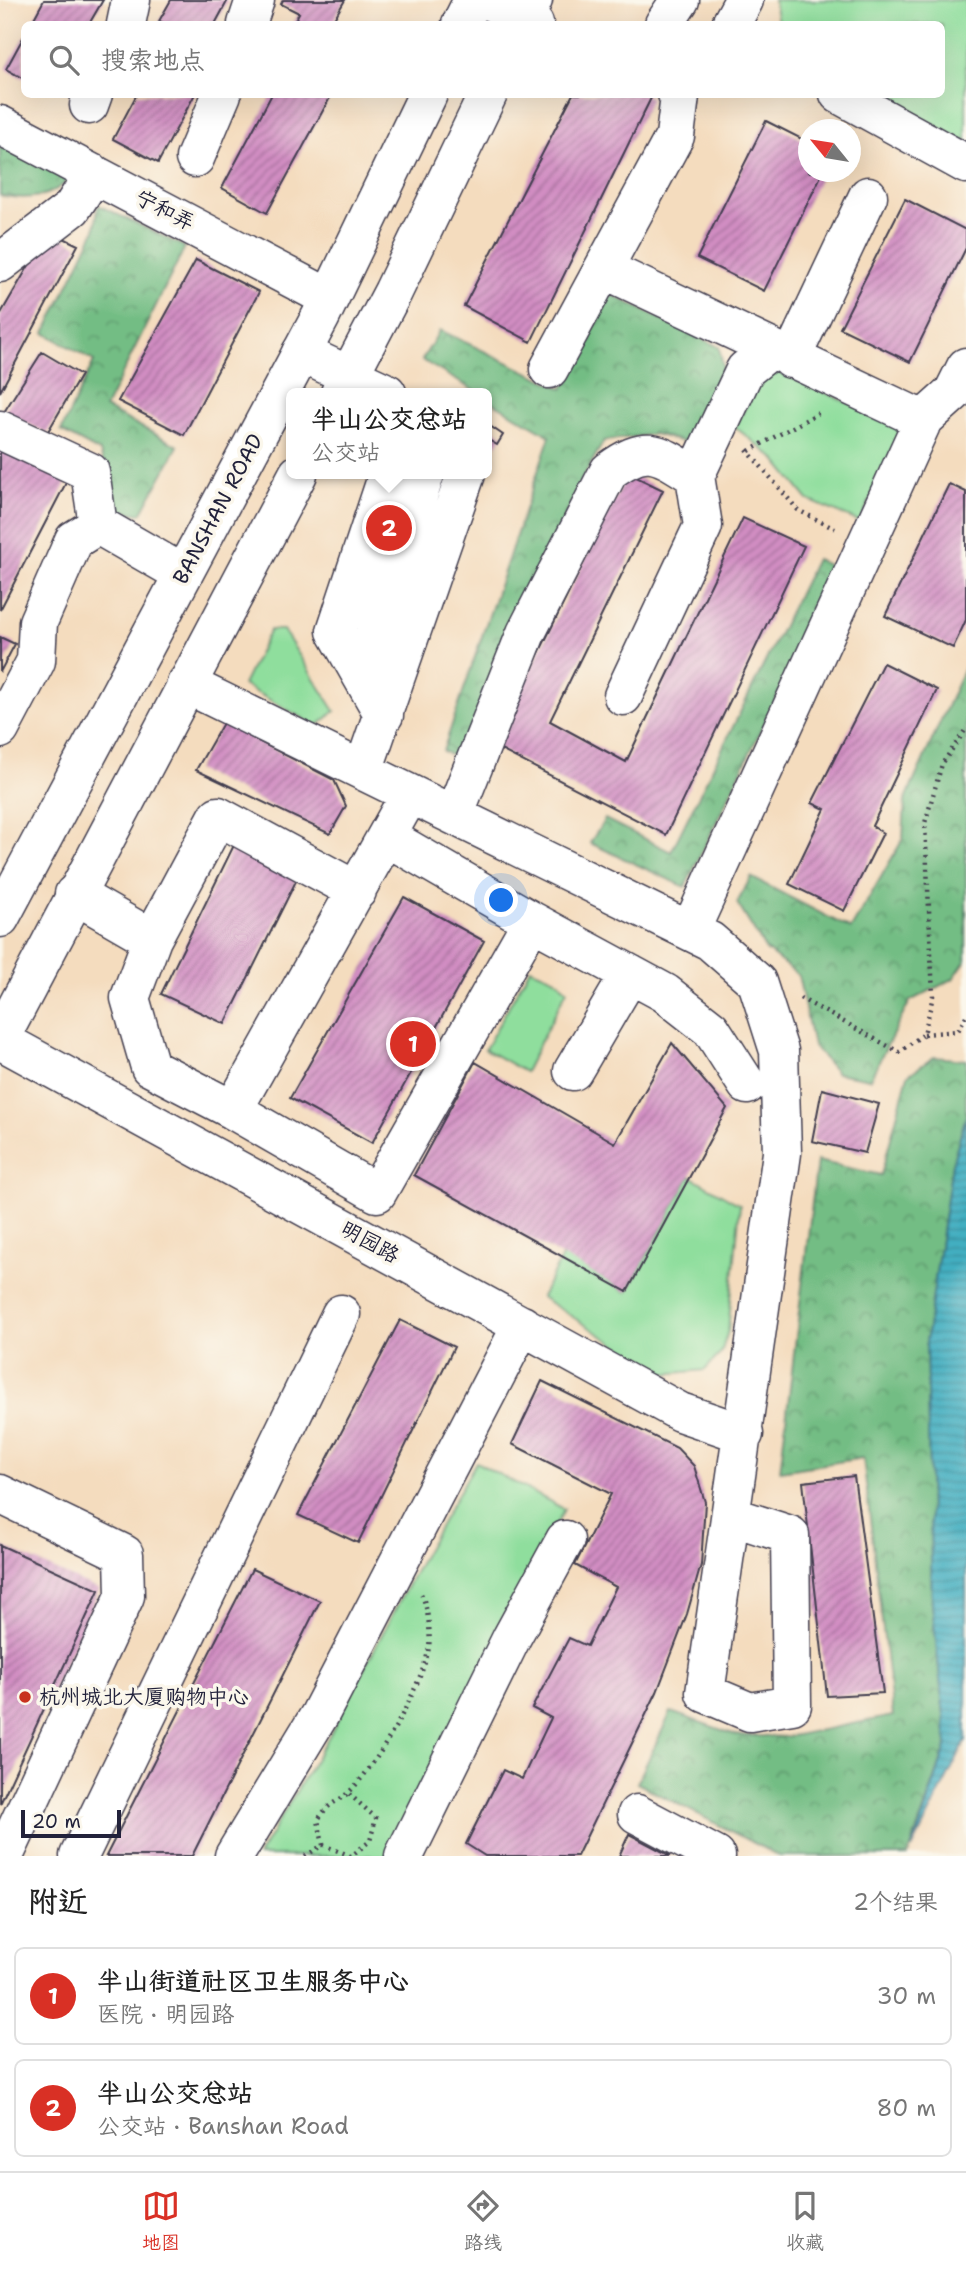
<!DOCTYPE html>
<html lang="zh">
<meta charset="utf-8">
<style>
body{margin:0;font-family:"Shantell Sans","LXGW WenKai TC",sans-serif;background:#f2f2f2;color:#222}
.compass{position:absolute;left:798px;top:119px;width:63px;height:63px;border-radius:50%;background:#fff;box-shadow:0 7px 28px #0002;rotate:300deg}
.scale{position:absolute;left:21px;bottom:18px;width:100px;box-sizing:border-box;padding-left:7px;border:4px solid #22223b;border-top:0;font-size:19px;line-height:24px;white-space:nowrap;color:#22223b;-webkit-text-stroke:5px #fbf7ec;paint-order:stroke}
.you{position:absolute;left:502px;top:901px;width:24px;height:24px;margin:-18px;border:5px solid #fff;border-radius:50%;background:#1a73e8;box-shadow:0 0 0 10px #1a73e833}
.badge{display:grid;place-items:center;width:46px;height:46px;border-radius:50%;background:#d93025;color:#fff;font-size:23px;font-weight:700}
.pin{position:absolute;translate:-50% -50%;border:4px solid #fff;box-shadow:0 2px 7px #0006}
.popup{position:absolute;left:286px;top:388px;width:206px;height:91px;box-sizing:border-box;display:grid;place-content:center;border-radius:10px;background:#fff;filter:drop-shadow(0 2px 5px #0005);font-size:23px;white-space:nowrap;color:#767676}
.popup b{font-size:26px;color:#222}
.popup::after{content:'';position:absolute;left:50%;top:100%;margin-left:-14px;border:14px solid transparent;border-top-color:#fff}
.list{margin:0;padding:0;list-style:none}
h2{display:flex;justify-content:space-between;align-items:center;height:91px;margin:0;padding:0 28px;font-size:30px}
h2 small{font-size:23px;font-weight:400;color:#767676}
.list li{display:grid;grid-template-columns:46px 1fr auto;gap:21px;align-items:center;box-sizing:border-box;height:98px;margin:0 14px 14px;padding:0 14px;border:2px solid #e0e0e0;border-radius:10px}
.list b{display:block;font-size:26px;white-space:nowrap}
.list p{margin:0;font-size:23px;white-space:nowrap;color:#767676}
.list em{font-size:23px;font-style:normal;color:#767676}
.icon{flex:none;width:38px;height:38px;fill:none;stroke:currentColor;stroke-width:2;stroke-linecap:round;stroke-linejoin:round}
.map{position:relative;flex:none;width:966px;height:1856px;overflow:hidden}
.search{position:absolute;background:#fff;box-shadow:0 7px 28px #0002;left:21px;right:21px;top:21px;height:77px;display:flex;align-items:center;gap:18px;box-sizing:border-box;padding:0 24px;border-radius:10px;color:#767676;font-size:26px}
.sheet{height:315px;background:#fff}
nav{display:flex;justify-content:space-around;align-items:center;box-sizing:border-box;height:98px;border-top:2px solid #e0e0e0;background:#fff;font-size:19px;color:#767676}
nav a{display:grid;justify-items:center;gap:4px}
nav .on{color:#d93025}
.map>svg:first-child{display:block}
.grass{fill:#8fde9d;stroke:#58806c;stroke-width:2}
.forest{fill:url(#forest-crowns);stroke:#4a7060;stroke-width:2}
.water{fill:url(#water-rules);stroke:#32687e;stroke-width:2}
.building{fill:url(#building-hatch)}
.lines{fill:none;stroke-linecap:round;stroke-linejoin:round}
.minor-casing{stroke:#423e4f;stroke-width:41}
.major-casing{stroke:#423e4f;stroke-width:41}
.path{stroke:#423e4f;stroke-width:4.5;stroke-dasharray:2 5;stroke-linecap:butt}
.minor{stroke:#fff;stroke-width:38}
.major{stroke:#fff;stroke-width:38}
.poi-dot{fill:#c8321e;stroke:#fbf7ec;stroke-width:2.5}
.labels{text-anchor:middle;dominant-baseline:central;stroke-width:7;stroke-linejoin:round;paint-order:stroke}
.street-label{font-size:21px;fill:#22223b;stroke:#fbf7ec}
.poi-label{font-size:21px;fill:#22223b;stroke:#fbf7ec;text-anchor:start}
</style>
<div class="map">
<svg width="966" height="1856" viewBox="0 0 966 1856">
<defs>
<pattern id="forest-crowns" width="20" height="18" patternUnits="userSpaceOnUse" patternTransform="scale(1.75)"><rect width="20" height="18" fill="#73bd84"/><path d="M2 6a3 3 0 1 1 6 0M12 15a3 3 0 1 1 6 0" fill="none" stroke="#5e996d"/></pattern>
<pattern id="water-rules" width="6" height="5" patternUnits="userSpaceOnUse" patternTransform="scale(1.75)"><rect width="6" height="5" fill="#43afc1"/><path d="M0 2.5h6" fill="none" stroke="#388e9e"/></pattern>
<pattern id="building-hatch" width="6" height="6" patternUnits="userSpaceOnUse" patternTransform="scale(1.75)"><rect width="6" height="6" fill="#d18dc2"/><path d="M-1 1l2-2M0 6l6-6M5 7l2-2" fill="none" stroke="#a9739f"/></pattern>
</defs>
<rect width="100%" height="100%" fill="#fbf7ec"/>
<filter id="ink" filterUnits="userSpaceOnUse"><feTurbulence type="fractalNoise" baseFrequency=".0143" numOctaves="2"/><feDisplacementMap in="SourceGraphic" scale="14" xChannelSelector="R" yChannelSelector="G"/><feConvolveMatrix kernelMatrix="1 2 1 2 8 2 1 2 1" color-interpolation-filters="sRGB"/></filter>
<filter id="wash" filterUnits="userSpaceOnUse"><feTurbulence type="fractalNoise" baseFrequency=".00686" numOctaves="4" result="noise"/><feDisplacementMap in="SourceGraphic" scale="28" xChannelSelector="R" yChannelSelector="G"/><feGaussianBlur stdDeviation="1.57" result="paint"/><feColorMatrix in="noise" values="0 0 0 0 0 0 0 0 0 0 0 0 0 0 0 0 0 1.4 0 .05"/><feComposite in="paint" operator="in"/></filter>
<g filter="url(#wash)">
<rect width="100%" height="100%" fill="#f4dcbe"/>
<path class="grass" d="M 774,0 L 966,0 L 966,143 L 877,95 L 942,94 L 942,24 L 778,24 Z
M 777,371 L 903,427 L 860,522 L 808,500 L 774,458 L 735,427 L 761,377 Z
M 270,630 L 283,630 L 335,711 L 317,726 L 243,685 Z
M 530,968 L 556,979 L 567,990 L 525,1072 L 485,1049 Z
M 690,1176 L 740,1205 L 728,1331 L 721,1353 L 705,1370 L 663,1374 L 541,1297 L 563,1255 L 627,1292 Z
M 476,1462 L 564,1509 L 388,1856 L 258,1856 L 329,1736 L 424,1554 Z"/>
<path class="forest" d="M 0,145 L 70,179 C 49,198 31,200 3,196 L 0,195 Z
M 98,205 L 185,247 L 105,408 L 178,446 L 141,514 L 119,511 L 100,452 L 61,431 L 94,361 L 45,333 L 95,230 Z
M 610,294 L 719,347 L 723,367 L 691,444 L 655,434 L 604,441 L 581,481 L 459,759 L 443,751 L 550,436 L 487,399 L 487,393 L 478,393 L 422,360 L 440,330 L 563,389 Z
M 816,559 L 838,570 L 685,887 L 590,843 L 605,819 L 671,852 Z
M 966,664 L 966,960 L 953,979 L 910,1001 L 870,1079 L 837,1073 L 813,1046 L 798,975 L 766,950 L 737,903 L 751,877 L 851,929 L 903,839 L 905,801 Z
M 934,1057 L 966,1060 L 966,1116 L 952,1164 L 926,1342 L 932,1604 L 947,1744 L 908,1856 L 779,1856 L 637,1783 L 671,1712 L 736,1735 L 786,1737 L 893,1716 L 863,1458 L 780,1471 L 817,1161 L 881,1175 L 908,1075 Z"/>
<path class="water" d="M 966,1116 L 966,1740 L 912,1849 L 947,1744 L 932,1604 L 926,1342 L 952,1164 Z"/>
<g id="blocks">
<path class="building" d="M 44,0 L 103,0 L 89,24 L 31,24 Z
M 171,0 L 228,0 L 215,24 L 166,24 L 159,21 Z
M 283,0 L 345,0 L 334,19 L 344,24 L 293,24 L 299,13 L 281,4 Z
M 24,36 L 24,79 L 6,69 Z
M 137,94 L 195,94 L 158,163 L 113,139 Z
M 272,94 L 332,94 L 267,213 L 222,188 Z
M 573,94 L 645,94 L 651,98 L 531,342 L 464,306 Z
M 766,121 L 808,142 L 808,172 L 823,172 L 764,291 L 697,258 Z
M 905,199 L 966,230 L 966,248 L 910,362 L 840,328 Z
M 49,231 L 78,245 L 0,392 L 0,315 Z
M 196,260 L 259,292 L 184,435 L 118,401 Z
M 42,352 L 81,375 L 47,433 L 4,412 Z
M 487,424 L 503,435 L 497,445 L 487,439 Z
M 0,447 L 68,479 L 0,610 Z
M 628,473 L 663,490 L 550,721 L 626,762 L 743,518 L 804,546 L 666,835 L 493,746 Z
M 949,484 L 966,492 L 966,620 L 953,648 L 885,616 Z
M 0,637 L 15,644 L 0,672 Z
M 883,663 L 937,690 L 872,826 L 883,833 L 844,911 L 789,884 L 825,809 L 812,803 Z
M 223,723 L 334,780 L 346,806 L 330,834 L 196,770 Z
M 235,843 L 299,875 L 225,1024 L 161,994 Z
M 404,897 L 484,941 L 372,1143 L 290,1098 Z
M 672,1043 L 727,1108 L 627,1292 L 414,1175 L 475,1062 L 615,1143 Z
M 822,1089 L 879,1104 L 865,1153 L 812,1141 Z
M 400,1320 L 454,1347 L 358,1543 L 298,1515 Z
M 542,1381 L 677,1448 L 694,1466 L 705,1502 L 701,1565 L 687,1614 L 657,1692 L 577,1856 L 485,1856 L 466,1844 L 503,1770 L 522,1779 L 551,1718 L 532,1708 L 569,1638 L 587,1646 L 616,1587 L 575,1565 L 611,1494 L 512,1444 Z
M 854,1476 L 883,1693 L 827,1696 L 803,1482 Z
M 0,1545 L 99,1590 L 0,1804 Z
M 252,1569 L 320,1601 L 192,1856 L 106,1856 Z
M 629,1834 L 671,1856 L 619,1856 Z"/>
</g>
</g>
<g filter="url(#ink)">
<use href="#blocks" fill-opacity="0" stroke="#423e4f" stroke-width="2"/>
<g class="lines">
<g class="minor-casing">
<path id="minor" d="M 488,0 L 534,24
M 126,24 L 131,0
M 247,24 L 255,0
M 664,24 L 680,0
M 731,24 L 744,0
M 839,94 L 966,164
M 89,105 L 93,94
M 0,125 L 329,298
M 195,158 L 222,94
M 0,263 L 72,208 L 94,174
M 604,269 L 923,420 L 690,931
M 301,353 L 387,393
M 791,359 L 868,196
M 549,369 L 675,136 L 680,96 L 677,94
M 923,420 L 953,393 L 966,367
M 0,430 L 90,472 L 98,525 L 183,574
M 362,676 L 425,474
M 186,684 L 710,941 L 757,982 L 779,1051 L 782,1153 L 705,1693 L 750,1712 L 792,1705 L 790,1535 L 731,1516
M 623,696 L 703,526 L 695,476 L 745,370 L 771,349
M 384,715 L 336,631 L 388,474
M 0,729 L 36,661 L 38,622 L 74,540 L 98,525
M 363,771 L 466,474
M 454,815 L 526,633 L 609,471 C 647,443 657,452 695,476
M 387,837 L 532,921 L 665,993 L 711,1029 L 747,1085
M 74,894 L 152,939 L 218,816 L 357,891
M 152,939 L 130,998 L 150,1067 L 233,1110 L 410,794
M 0,1040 L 680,1412 L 744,1434
M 573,1071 L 630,974
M 233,1110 L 377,1193 L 532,921
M 0,1494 L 124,1554 L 125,1596 L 4,1856
M 637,1814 L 716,1856
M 79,1856 L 341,1314
M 234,1856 L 320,1714 L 522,1325
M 404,1856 L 512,1637 L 565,1540"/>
</g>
<g class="major-casing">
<path id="major" d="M 461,24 L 473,0
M 521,24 L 533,0
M 340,393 L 393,292 L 488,94
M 0,918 L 321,316 L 428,94
M 0,1039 L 298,474"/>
</g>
<path class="path" d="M 747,450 L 798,510 L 835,529
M 749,451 L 822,411
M 800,998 L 899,1052 L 924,1034 L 933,996 L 925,823 L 942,764 L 966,729
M 924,1034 L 958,1031 L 966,1016
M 323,1845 L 351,1856 L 370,1841 L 376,1818 L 348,1793
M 305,1856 L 323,1845 L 318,1820 C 329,1802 335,1804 349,1792 C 377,1766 419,1690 428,1652 C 432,1638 428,1606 421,1594"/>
<use href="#minor" class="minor"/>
<use href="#major" class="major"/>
</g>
</g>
<circle class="poi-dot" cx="25" cy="1697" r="7"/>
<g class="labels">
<g class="street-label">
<text transform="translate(165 210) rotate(27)">宁和弄</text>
<text transform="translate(218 509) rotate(-62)">BANSHAN ROAD</text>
<text transform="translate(370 1242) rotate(29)">明园路</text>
</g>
<g class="poi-label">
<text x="39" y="1697">杭州城北大厦购物中心</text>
</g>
</g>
</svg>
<svg class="compass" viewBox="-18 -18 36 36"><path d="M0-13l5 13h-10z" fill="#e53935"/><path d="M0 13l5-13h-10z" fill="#767676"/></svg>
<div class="scale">20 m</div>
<div class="you"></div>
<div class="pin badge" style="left:413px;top:1044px">1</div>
<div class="pin badge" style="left:389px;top:528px">2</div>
<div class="popup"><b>半山公交总站</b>公交站</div>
<div class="search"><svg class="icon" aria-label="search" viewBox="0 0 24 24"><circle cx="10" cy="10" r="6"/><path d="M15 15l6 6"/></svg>搜索地点</div>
</div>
<section class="sheet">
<h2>附近<small>2个结果</small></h2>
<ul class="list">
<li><span class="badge">1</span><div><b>半山街道社区卫生服务中心</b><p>医院 · 明园路</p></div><em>30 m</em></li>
<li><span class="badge">2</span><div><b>半山公交总站</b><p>公交站 · Banshan Road</p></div><em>80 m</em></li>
</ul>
</section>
<nav>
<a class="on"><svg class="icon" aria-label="map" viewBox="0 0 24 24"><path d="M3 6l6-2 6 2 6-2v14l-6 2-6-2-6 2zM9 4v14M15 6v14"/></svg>地图</a>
<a><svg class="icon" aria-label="directions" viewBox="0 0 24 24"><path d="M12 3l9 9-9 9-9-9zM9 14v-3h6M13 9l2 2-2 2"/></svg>路线</a>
<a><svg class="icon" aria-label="saved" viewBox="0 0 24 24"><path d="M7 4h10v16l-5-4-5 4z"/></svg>收藏</a>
</nav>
